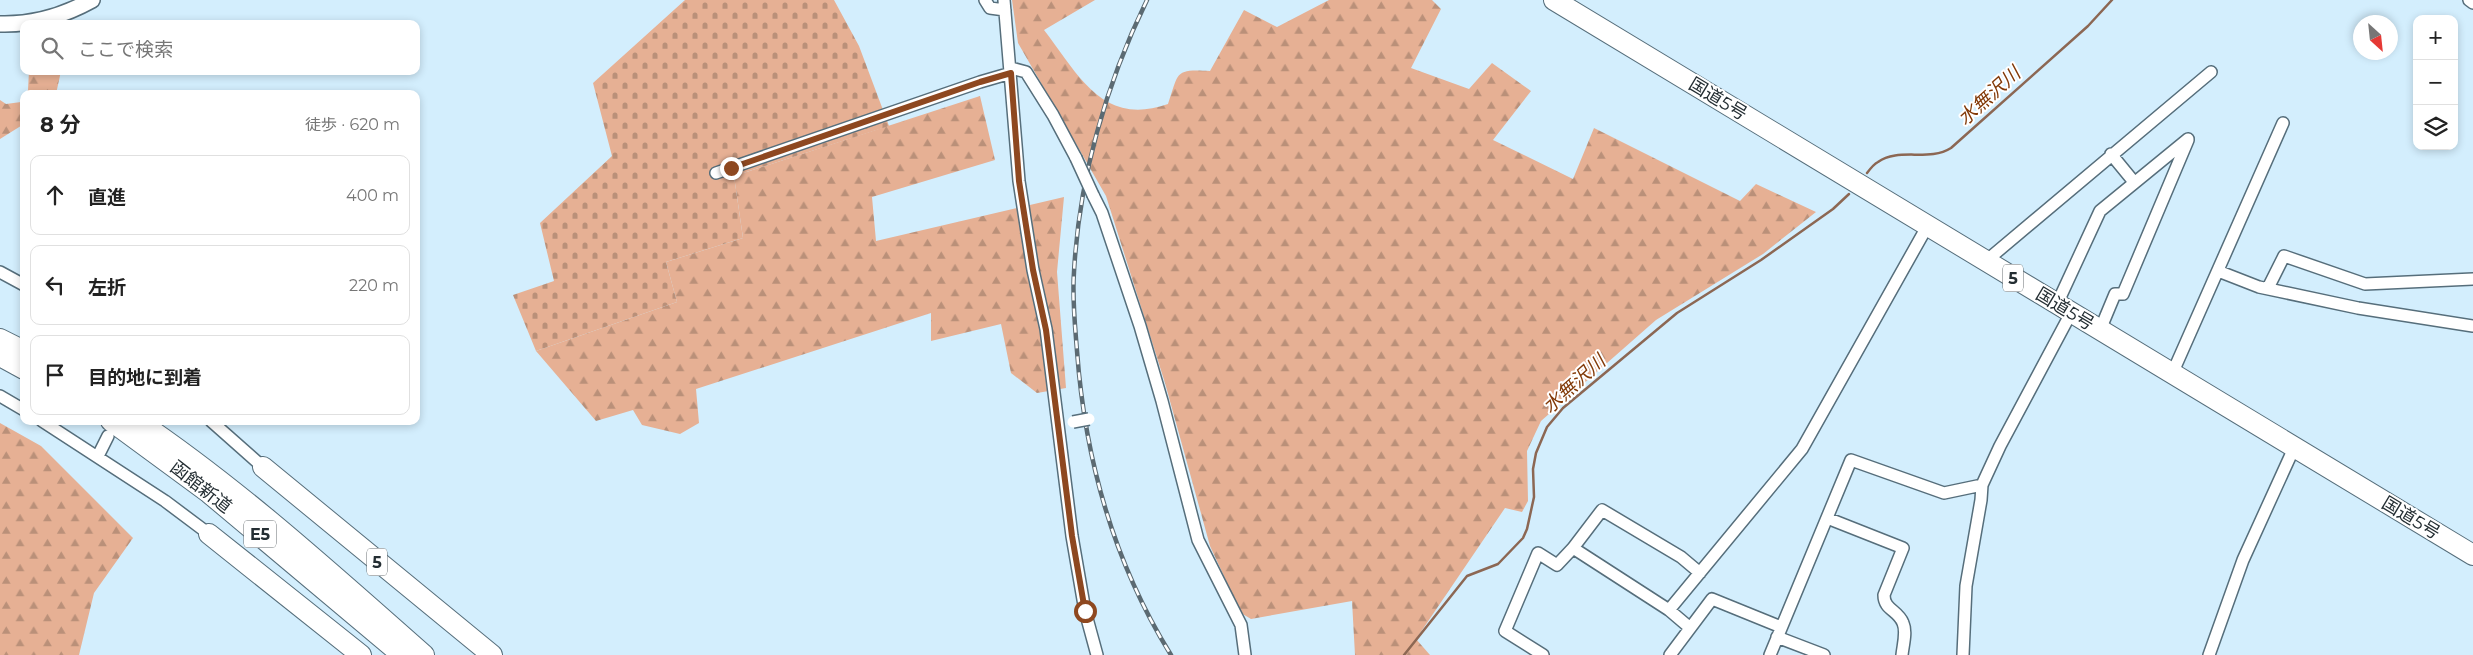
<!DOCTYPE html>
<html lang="ja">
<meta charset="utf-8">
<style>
body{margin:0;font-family:Montserrat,"Noto Sans JP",sans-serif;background:#f2f2f2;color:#222}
.controls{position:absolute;right:15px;top:15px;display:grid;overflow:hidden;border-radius:10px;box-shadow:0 2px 8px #0003}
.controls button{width:45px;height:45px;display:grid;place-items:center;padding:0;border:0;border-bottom:1px solid #e0e0e0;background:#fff;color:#222;font:25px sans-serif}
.compass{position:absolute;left:2353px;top:15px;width:45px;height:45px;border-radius:50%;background:#fff;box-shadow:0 2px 8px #0003;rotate:153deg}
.stop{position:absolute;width:15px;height:15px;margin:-11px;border:4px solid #8e4820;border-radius:50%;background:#fff}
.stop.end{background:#8e4820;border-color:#fff;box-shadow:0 1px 5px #0008}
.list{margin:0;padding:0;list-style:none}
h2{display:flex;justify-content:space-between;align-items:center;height:65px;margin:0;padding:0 20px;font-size:21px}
h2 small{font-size:16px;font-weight:400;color:#767676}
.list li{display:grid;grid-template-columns:32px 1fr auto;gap:15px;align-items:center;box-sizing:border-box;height:80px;margin:0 10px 10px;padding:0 10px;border:1px solid #e0e0e0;border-radius:10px}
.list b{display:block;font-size:19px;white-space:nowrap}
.list em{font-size:16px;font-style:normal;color:#767676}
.icon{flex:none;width:28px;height:28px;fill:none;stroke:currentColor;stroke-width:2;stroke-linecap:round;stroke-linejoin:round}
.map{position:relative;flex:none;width:2473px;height:655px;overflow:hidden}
.search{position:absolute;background:#fff;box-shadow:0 2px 8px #0003;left:20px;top:20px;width:400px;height:55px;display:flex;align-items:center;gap:12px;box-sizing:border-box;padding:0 18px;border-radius:10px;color:#767676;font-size:19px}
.panel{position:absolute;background:#fff;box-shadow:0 2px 8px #0003;left:20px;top:90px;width:400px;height:335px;border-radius:10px}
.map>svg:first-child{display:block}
.forest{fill:url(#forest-firs)}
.cemetery{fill:url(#cemetery-stones)}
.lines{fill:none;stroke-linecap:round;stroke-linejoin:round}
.stream{stroke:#8c6753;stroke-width:2.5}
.street-casing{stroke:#566e7b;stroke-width:14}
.secondary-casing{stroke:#566e7b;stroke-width:18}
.highway-casing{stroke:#566e7b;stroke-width:22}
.street{stroke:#fff;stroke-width:11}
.secondary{stroke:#fff;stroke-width:15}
.highway{stroke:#fff;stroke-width:20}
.rail-casing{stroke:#5b6a72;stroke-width:4.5}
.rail{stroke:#fff;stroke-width:2.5;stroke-dasharray:8;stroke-linecap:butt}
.street-bridge-casing{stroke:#566e7b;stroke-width:14;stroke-linecap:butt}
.street-bridge{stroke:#fff;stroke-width:11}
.route{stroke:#8e4820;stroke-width:6}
.labels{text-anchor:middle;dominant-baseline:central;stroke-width:4;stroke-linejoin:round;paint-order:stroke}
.shield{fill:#fff;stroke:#666d70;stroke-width:1}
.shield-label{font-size:16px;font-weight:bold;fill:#242e33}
.street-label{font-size:18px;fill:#242e33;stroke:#fff}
.water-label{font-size:19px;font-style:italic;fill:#823907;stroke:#fff}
</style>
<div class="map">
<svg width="2473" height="655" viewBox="0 0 2473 655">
<defs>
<pattern id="forest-firs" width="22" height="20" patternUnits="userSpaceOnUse" patternTransform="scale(1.25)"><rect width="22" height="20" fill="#e6b094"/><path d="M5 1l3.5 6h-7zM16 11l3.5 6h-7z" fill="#ba9079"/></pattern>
<pattern id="cemetery-stones" width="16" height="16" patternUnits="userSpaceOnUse" patternTransform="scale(1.25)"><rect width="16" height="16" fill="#e6b094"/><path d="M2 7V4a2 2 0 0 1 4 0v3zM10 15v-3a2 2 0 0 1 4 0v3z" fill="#ba9079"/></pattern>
</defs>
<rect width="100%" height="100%" fill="#d3eefd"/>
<path class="forest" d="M 1012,0 L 1095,0 L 1044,30 C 1079,75 1102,127 1168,104 C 1179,72 1174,69 1210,71 L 1244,10 L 1277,27 L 1329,0 L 1432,0 L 1441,9 L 1411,68 L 1469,89 L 1492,63 L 1531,91 L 1493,140 L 1573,179 L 1594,128 L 1740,201 L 1756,184 L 1816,212 L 1763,254 L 1656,320 L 1541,421 L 1527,451 L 1528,501 L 1522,512 L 1505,508 L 1416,639 L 1430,655 L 1355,655 L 1352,601 L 1251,619 L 1241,613 L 1210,546 L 1165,383 L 1106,196 L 1018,43 Z
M 29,71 L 61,71 L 56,94 L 26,94 L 28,90 Z
M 980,96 L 995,160 L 872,197 L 876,241 L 1064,197 L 1057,272 L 1066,388 L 1037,393 L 1011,373 L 1001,324 L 931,341 L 931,313 L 696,389 L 699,423 L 680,434 L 642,425 L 633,410 L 596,421 L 536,351 L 677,302 L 666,262 L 743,238 L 734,176 Z
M 24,98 L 24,124 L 0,139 L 0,100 L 6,104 L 21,102 Z
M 0,423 L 41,446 L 133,538 L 94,593 L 79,655 L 0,655 Z"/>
<path class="cemetery" d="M 685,0 L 834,0 L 859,46 L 889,126 L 734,176 L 743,238 L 666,262 L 677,302 L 536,351 L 513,295 L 554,281 L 540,223 L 612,156 L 593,83 Z"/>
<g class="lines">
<path class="stream" d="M 1867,173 C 1870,169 1874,164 1878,162 C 1898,147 1929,162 1951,148 L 2088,26 L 2112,0
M 1404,655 L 1467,576 L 1498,564 L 1523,538 L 1527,529 L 1534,497 L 1533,469 L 1536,453 L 1547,427 L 1563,408 L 1677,313 L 1761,260 L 1833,209 L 1849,194"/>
<g class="street-casing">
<path id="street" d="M 985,0 L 990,8 L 1005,10
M 1004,0 L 1019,181 L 1033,270 L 1046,329 L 1072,536 L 1085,611 L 1097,655
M 2469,0 L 2473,3
M 1011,68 L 1026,72 L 1053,115 L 1076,158
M 2111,154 L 2134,182
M 716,173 L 980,82 L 1011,73
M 1093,195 L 1102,213 L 1140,326 L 1162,401 L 1198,540 L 1241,625 L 1245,655
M 1986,261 L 2211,72
M 2218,271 L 2259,287 L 2358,308 L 2473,326
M 0,272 L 24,285
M 2268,288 L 2284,256 L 2365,284 L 2473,279
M 2057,304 L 2100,211 L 2188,139
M 2100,330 L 2115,294 L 2123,294 L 2188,140
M 2172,374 L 2283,123
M 0,396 L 24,410
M 42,421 L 165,501 L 209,534
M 211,421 L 263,467
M 98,456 L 108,436
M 1827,518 L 1903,548 L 1884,595 C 1884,610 1898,610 1903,623 C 1907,632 1903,645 1902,655
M 1669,610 L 1802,449 L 1928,225
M 1689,627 L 1669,610 L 1573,548 L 1602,510 L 1681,557 L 1700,573
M 1777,637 L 1824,655
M 1543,655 L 1505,631 L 1538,553 L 1557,565 L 1573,548
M 1670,655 L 1712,599 L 1781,627
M 1770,655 L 1851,460 L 1944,493 L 1982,485
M 1963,655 L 1966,586 L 1981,500 L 1982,485 L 2000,446 L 2071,313
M 2209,655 L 2243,560 L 2294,448"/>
</g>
<g class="secondary-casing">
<path id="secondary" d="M 0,24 C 33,25 63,16 92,0"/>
</g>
<g class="highway-casing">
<path id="highway" d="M 1554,0 L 2473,555
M 0,339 L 24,351
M 0,356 L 24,369
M 111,421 L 209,493 L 402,655
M 138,421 C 240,490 332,574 424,655
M 263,467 L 492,655
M 209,534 L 361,655"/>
</g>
<use href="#street" class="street"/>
<use href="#secondary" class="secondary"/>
<use href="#highway" class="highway"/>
<g class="rail-casing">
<path id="rail" d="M 1147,0 C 1106,84 1079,178 1074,272 C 1072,298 1075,325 1077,351 C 1085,460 1114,563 1171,655"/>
</g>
<use href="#rail" class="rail"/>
<g class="street-bridge-casing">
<path id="street-bridge" d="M 1076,158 L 1093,195
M 1073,422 L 1089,419"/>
</g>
<use href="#street-bridge" class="street-bridge"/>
</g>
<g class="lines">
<path class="route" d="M 731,168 L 980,82 L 1011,73 L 1019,181 L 1033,270 L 1046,330 L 1072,536 L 1085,611"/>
</g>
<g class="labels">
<g class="shield">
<rect x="2003" y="264.5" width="20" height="27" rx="4"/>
<rect x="244" y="520.5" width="32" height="27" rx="4"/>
<rect x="367" y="548.5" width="20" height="27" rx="4"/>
</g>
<g class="shield-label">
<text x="2013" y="278">5</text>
<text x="260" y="534">E5</text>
<text x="377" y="562">5</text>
</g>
<g class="street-label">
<text transform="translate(1718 99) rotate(31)">国道5号</text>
<text transform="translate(2065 309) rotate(31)">国道5号</text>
<text transform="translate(201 487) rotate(38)">函館新道</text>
<text transform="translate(2411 518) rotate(31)">国道5号</text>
</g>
<g class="water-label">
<text transform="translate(1989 96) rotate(-42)">水無沢川</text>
<text transform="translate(1574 384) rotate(-42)">水無沢川</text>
</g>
</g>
</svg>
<div class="controls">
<button>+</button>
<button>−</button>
<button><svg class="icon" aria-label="layers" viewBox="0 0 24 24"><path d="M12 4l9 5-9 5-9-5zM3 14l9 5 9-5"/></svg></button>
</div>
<svg class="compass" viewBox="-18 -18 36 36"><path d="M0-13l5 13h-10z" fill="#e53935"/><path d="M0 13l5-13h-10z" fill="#767676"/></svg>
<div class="stop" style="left:1085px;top:611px"></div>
<div class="stop end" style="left:731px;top:168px"></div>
<div class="search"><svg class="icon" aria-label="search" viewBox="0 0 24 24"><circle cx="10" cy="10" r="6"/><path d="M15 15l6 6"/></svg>ここで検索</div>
<section class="panel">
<h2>8 分<small>徒歩 · 620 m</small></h2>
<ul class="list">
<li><svg class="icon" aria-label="ahead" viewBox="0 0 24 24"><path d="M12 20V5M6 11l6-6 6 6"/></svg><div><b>直進</b></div><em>400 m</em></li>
<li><svg class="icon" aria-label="left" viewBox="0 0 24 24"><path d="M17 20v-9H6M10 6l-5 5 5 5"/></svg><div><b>左折</b></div><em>220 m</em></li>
<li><svg class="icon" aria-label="arrive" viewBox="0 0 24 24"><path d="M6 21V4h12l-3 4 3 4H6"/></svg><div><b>目的地に到着</b></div></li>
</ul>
</section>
</div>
